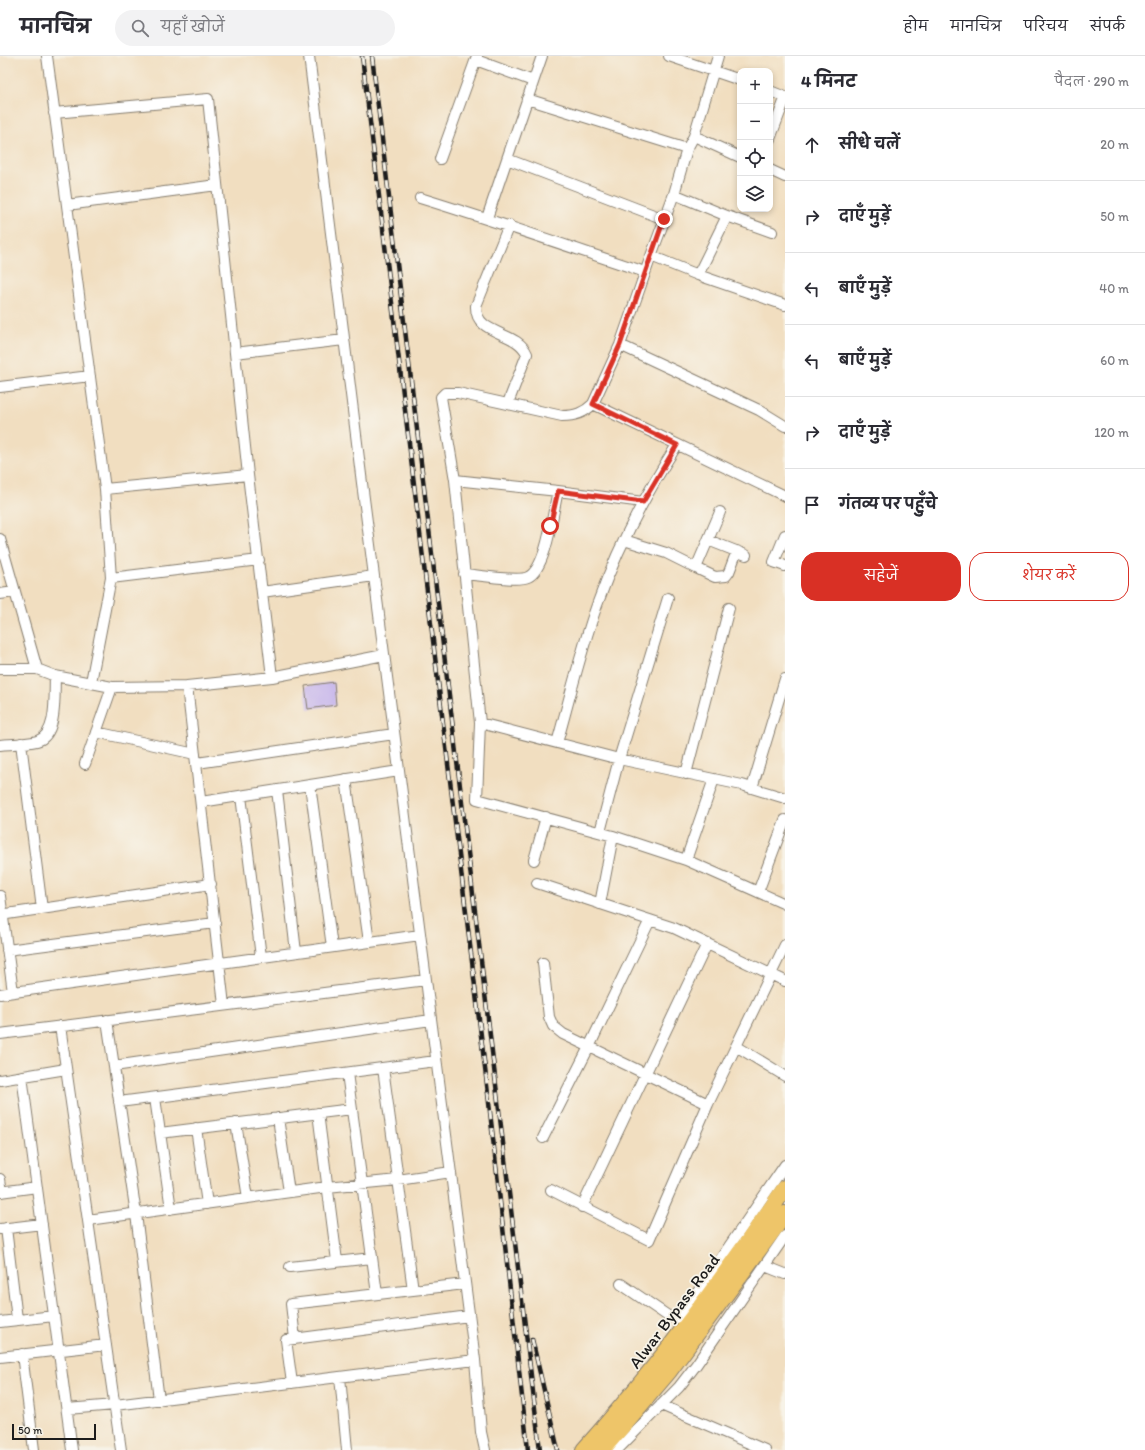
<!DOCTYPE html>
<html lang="hi">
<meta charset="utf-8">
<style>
body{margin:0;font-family:Itim,"Playpen Sans Deva",sans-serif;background:#f2f2f3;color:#2b2b33}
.controls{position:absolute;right:12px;top:12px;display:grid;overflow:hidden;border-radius:8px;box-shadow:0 2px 6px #0003}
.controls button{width:36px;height:36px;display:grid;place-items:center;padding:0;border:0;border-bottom:1px solid #e1e1e2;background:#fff;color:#2b2b33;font:20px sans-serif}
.scale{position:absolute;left:12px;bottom:10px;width:84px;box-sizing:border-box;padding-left:4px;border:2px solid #1c1c1c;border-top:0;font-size:11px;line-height:14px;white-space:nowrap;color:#1c1c1c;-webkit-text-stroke:3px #f7f3e8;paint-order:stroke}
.stop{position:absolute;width:12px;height:12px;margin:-9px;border:3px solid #d93025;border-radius:50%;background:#fff}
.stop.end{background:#d93025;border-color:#fff;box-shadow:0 1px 4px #0008}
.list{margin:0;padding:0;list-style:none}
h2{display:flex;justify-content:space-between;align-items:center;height:52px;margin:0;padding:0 16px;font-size:17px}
h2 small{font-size:13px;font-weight:400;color:#7c7c81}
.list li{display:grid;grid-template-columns:26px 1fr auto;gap:12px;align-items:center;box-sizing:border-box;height:72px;padding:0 16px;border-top:1px solid #e1e1e2}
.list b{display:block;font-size:15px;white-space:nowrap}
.list em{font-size:13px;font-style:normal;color:#7c7c81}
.actions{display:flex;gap:8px;padding:12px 16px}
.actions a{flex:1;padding:9px 0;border:1px solid #d93025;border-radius:16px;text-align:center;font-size:14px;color:#d93025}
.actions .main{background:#d93025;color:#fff}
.icon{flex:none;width:22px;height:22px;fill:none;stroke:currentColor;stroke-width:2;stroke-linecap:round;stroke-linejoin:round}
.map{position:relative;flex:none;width:785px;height:1394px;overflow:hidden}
header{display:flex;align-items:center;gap:24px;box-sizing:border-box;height:56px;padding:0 20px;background:#fff;border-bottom:1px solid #e1e1e2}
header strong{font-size:19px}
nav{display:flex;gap:22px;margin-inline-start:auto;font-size:14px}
.search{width:280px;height:36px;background:#f2f2f3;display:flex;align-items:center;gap:10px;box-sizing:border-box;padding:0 14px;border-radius:22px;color:#7c7c81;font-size:15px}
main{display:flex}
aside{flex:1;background:#fff}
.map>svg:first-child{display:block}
.building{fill:#c3b1ec}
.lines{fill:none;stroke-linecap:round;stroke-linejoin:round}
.minor-casing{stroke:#867d6e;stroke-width:12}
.primary-casing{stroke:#867d6e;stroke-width:18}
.minor{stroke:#fff;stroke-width:10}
.primary{stroke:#eec569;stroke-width:16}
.rail-casing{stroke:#1c1c1c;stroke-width:4.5}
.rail{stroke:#f7f3e8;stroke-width:3;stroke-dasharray:9;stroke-linecap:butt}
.route{stroke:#d93025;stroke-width:5}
.labels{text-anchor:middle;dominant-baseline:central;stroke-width:3.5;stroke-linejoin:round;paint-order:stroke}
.street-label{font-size:17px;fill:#1c1c1c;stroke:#f7f3e8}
</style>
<header>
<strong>मानचित्र</strong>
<div class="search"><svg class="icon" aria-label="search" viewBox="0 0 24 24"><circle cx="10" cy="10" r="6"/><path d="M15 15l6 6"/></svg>यहाँ खोजें</div>
<nav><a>होम</a><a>मानचित्र</a><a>परिचय</a><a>संपर्क</a></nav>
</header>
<main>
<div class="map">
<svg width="785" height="1394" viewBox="0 0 785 1394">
<rect width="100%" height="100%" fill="#f7f3e8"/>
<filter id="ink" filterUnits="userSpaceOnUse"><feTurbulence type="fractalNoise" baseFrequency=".025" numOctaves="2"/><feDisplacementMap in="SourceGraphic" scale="8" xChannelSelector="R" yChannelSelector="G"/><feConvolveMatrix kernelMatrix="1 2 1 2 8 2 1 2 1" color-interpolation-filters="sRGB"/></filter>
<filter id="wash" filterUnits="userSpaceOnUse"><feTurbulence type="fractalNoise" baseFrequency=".012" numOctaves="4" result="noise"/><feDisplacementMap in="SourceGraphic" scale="16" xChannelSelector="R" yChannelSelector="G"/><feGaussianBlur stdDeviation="0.9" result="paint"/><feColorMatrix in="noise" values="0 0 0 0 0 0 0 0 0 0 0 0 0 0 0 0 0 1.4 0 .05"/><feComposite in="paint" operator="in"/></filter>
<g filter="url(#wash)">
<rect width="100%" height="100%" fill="#f1dec0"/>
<g id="blocks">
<path class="building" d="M 334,626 L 336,649 L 308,653 L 305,630 Z"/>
</g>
</g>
<g filter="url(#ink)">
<use href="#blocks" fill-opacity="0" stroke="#867d6e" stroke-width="1"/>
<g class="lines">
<g class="minor-casing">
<path id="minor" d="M 47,0 C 66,144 86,288 105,433 L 248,419 L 208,43 L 54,57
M 309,0 L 362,427 L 475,1304 L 481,1376 L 485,1394
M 542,0 L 507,103 L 664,163
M 669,0 L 740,24
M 718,0 L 694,80 L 687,93 L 674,138 L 651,200 L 698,219 L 785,249
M 476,4 L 533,25
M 770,35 L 785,41
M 527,43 L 687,93
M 694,80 L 740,101
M 770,83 L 785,43
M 440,103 L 477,0
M 770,114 L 785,121
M 674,138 L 727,160 L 698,219
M 420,142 C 495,165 570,191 645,216
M 67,149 L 217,129
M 727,160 L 772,176
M 487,162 L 507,103
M 651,200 L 620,289 L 593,348 C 584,357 575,360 562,360 L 458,337 L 445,337 L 441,341 L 455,424 L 480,667 L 477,743 L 613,780 L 686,804 L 785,848
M 620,289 L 759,354 L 785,370
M 235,297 L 344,284
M 0,331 L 90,320
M 508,347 L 527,298 C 517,274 475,280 476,250 L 509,169
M 593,348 L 785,440
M 248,419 L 272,621
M 455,424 L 558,435
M 785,479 L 774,506 L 785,510
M 0,483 L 37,613 L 55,620 L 112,631 L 187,630 L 272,621 L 384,599
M 624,484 L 666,497 L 696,512 L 720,456
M 708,484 L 746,499
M 696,512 L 715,521 L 726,520 L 729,516 L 737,495
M 464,518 C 478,519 518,526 528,521 C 547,512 553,454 558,435 L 643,446
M 111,522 L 259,504
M 262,536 L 374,520
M 0,538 L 15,536
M 0,613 L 37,613
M 91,626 L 111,522 L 105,433
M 187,630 L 224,949
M 480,667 L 619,703 L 742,729 L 785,742
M 96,676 L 195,698
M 21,687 L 42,853
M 557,687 C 570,641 581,594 597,549 C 617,493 645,439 677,389
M 0,689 C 12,688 26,688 37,685 C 58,679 54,639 55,620
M 197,707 L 394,678
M 85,708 L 112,631
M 686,718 L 729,552
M 346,723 L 369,886
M 310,729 L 332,891
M 752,732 L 785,623
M 277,734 L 296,896
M 241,740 L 261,901
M 201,746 L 399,715
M 600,776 L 619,703 L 668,542
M 534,804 L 546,761
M 686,804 L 714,723
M 537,827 L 674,872 L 785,925
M 758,836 L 785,764
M 0,840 L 13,936
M 600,848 L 613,780
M 0,859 L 211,828
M 7,894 L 215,867
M 543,907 L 549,961 L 553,970 L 563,978 L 708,1048
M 0,938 L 420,879
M 107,964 L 136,1158 L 159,1344
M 60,970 L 121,1394
M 0,978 L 426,924
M 736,990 L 785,1020
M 114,1010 L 431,964
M 383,1012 L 413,1234
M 347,1017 L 377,1238
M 22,1020 L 72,1394
M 0,1024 L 66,1013
M 155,1042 L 171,1153
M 119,1046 L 436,1005
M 318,1057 L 337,1205
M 278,1062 L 289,1136
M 236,1067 L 248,1142
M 196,1072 L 207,1148
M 160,1077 L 352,1053
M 543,1082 L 589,991 L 650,864
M 0,1123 L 2,1136
M 551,1134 L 649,1184 L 708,1048 L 785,889
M 0,1136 L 37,1131
M 582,1151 L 707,888
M 88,1164 L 327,1131 L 398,1124 L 451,1116
M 6,1172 L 17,1263
M 0,1173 L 42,1168
M 765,1210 L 785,1218
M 290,1211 L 372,1202
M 621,1228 L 668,1260 L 678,1262 L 682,1259 L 785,1109
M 0,1266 L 54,1260
M 295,1283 L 291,1248 L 465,1228
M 22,1298 L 34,1394
M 0,1301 L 106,1289
M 340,1321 L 347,1394
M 292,1327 L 286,1284 L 469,1260
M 661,1349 L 765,1394
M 67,1353 L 115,1349 L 475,1304
M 617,1394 L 679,1331 L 696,1309 L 785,1180"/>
</g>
<g class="primary-casing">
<path id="primary" d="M 584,1394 C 659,1310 722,1225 785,1132
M 602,1394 L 669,1315 L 785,1158"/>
</g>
<use href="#minor" class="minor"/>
<use href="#primary" class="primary"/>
<g class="rail-casing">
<path id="rail" d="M 362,0 L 487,1029 L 528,1394
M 372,0 L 540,1394
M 532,1283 L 558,1394"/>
</g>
<use href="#rail" class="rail"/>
</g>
</g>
<g class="lines" filter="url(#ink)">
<path class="route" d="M 550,470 L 558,435 L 643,446 L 677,389 L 593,348 L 620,289 L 664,163"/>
</g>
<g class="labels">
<g class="street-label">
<text transform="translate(674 1255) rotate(-53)">Alwar Bypass Road</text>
</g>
</g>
</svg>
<div class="controls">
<button>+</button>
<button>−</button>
<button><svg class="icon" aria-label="locate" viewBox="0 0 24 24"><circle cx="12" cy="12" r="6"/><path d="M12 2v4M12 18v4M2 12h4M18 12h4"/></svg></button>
<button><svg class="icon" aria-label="layers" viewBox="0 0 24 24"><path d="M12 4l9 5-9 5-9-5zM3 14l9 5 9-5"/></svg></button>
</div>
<div class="scale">50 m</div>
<div class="stop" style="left:550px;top:470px"></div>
<div class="stop end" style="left:664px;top:163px"></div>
</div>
<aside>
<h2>4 मिनट<small>पैदल · 290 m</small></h2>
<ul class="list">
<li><svg class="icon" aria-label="ahead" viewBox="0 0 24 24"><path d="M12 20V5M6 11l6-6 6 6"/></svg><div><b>सीधे चलें</b></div><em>20 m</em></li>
<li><svg class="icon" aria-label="right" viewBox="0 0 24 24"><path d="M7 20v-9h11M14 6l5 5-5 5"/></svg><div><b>दाएँ मुड़ें</b></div><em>50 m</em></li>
<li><svg class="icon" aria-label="left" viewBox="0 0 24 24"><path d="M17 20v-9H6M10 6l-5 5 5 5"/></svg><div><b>बाएँ मुड़ें</b></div><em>40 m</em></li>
<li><svg class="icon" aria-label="left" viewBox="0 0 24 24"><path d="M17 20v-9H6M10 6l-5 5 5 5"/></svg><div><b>बाएँ मुड़ें</b></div><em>60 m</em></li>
<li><svg class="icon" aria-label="right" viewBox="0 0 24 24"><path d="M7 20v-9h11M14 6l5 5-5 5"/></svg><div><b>दाएँ मुड़ें</b></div><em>120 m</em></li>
<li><svg class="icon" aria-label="arrive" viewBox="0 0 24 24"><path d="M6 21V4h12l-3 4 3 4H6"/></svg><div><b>गंतव्य पर पहुँचे</b></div></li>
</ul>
<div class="actions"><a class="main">सहेजें</a><a>शेयर करें</a></div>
</aside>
</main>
